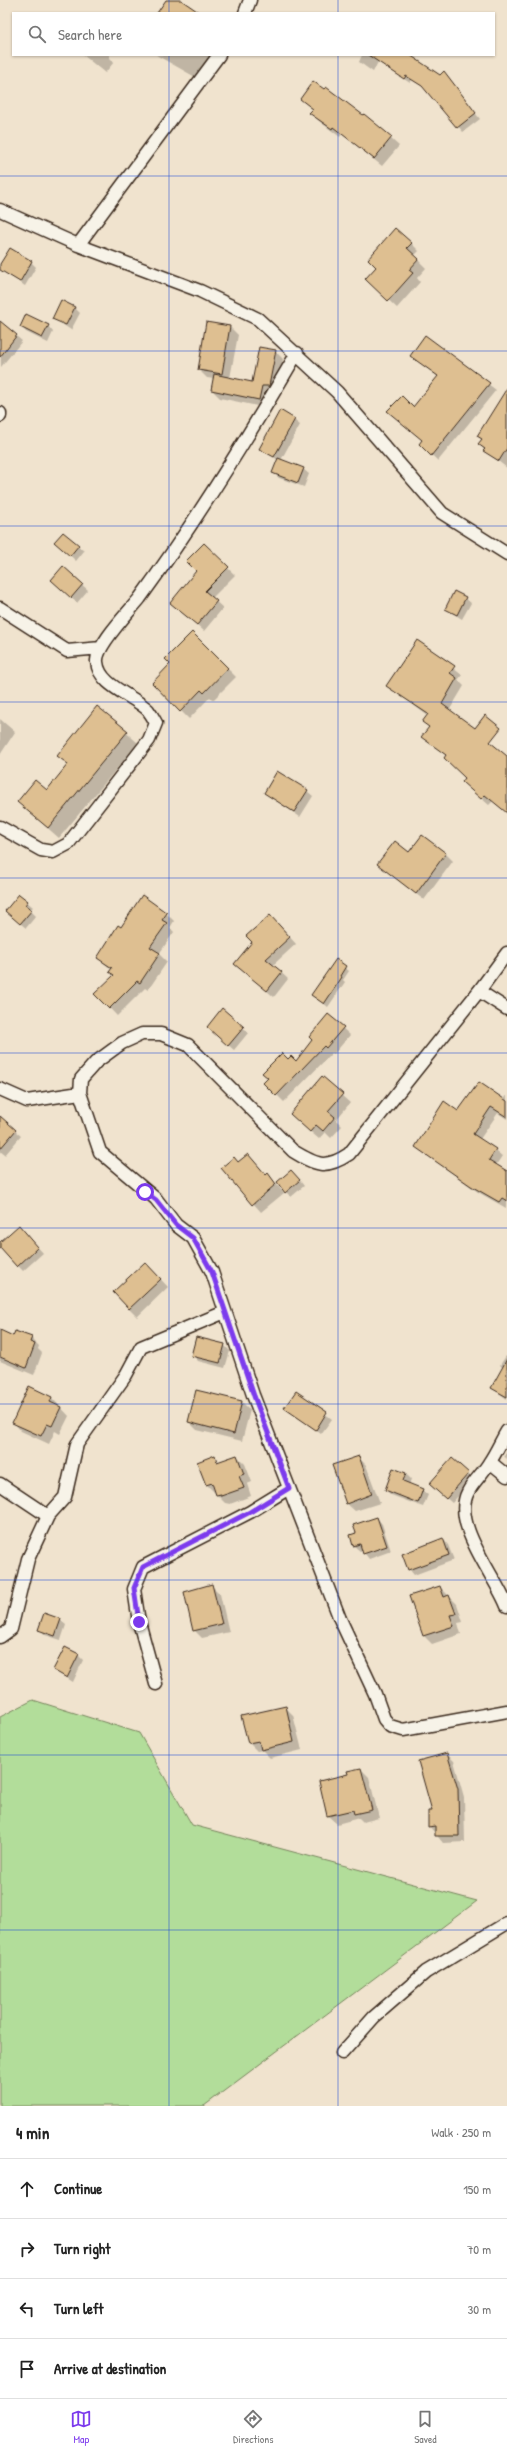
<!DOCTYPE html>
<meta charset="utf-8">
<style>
body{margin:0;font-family:"Patrick Hand",sans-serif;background:#f2f2f2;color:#222}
.stop{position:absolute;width:12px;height:12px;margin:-9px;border:3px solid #7c3aed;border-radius:50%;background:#fff}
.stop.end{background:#7c3aed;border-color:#fff;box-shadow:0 1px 4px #0008}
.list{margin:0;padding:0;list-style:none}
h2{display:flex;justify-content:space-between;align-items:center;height:52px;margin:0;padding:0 16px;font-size:17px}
h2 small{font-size:13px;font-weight:400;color:#767676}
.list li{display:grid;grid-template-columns:26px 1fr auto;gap:12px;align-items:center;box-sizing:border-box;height:60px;padding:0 16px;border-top:1px solid #e0e0e0}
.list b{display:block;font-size:15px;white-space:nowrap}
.list em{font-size:13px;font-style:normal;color:#767676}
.icon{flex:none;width:22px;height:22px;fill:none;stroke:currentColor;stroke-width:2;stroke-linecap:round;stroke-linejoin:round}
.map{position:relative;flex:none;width:507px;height:2106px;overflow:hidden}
.search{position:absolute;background:#fff;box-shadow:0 1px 3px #0004;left:12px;right:12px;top:12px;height:44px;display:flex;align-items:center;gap:10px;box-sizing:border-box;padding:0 14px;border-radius:0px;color:#767676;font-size:15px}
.sheet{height:292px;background:#fff}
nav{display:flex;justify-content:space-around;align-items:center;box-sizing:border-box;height:56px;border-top:1px solid #e0e0e0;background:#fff;font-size:11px;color:#767676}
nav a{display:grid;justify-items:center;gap:2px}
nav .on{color:#7c3aed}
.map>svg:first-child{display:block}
.green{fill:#b2dd9a;stroke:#76845c}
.shadow{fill:#0003}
.building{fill:#debf91;stroke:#3b2a1e}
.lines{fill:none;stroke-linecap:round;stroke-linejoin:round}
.street-casing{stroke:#3b2a1e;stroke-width:15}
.street{stroke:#f7f3e8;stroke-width:12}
.route{stroke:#7c3aed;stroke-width:5}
.grid{fill:none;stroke:#1d4ed8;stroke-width:1;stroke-opacity:0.55}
</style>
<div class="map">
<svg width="507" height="2106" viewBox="0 0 507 2106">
<rect width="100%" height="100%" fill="#f0e3ce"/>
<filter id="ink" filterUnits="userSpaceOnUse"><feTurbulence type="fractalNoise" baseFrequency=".025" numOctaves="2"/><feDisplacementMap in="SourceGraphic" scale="8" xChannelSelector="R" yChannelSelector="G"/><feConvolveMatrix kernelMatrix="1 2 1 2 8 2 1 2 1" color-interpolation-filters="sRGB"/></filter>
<g filter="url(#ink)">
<path class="green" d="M 33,1700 L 139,1733 L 192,1825 L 477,1901 L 204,2106 L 0,2106 L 0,1717 Z"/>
<path class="shadow" d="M 83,55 L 110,55 L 109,57 L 114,62 L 105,73 Z
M 156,55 L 212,55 L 197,78 Z
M 362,55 L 408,55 L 440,76 L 444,73 L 480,119 L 463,132 L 427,89 L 412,80 L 410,83 L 378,62 L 373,72 L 359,62 Z
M 301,99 L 364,115 L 399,146 L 382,166 L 342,134 L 340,137 L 319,121 L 311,113 L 313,110 Z
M 411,243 L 419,251 L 414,256 L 426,268 L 417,278 L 420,282 L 397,308 L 366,279 Z
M 31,262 L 36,267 L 25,286 L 0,269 L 0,266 Z
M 74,307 L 80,313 L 71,330 L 53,318 Z
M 21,326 L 48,326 L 53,332 L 48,343 L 26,332 Z
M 230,327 L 238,335 L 230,378 L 253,383 L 275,351 L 283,359 L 277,394 L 267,408 L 220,398 L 212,390 L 214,379 L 207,378 L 199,370 Z
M 0,330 L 16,336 L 22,341 L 1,367 Z
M 425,336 L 496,390 L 438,461 L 420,444 L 423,441 L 438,377 L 411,356 Z
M 507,405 L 507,468 L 485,451 L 480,444 L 482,440 L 478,436 Z
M 294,420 L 300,425 L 281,460 L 303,469 L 309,474 L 304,487 L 279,478 L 273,473 L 278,460 L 260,448 Z
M 63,533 L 84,551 L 76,561 L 61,547 Z
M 204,545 L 235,575 L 212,598 L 223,608 L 204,631 L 172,603 L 198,571 Z
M 63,568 L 88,590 L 77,603 L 58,585 Z
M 465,598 L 471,603 L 462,619 L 446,609 Z
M 192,633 L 236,677 L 213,700 L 210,697 L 189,719 L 153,683 L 171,665 Z
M 417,641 L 462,675 L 458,680 L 464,686 L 449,711 L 507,758 L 507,813 L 493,801 L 489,805 L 463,782 L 466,779 L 447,756 L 423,736 L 429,728 L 424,722 L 428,716 L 387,685 Z
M 97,707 L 138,743 L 59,838 L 18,802 L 47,792 L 69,765 L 59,755 Z
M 0,719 L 15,732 L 0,755 Z
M 307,791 L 313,796 L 300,817 L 265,793 Z
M 409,853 L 445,853 L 453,861 L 424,900 L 386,871 Z
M 19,895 L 33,907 L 30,910 L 36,916 L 26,928 L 11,916 Z
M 167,914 L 174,921 L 170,928 L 174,932 L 159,954 L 167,962 L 148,990 L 145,988 L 117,1016 L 96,994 L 114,976 L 110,972 L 112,970 L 98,958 Z
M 277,923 L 296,944 L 273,965 L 288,979 L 274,997 L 235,964 Z
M 336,960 L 349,971 L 343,980 L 345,982 L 328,1007 L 317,998 Z
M 328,1015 L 350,1035 L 334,1054 L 332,1053 L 284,1102 L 265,1083 L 288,1060 L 296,1062 L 313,1040 Z
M 243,1028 L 248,1033 L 234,1050 L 213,1032 Z
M 322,1078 L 350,1103 L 336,1120 L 342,1126 L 331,1138 L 325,1132 L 319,1139 L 299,1122 Z
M 507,1095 L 507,1119 L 498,1113 L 480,1139 L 502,1156 L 496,1165 L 507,1171 L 506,1208 L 478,1192 L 416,1147 L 458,1113 L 504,1100 Z
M 0,1119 L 21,1136 L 5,1155 L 0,1151 Z
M 239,1163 L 268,1175 L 284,1193 L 261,1212 L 222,1168 Z
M 297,1177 L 304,1186 L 291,1197 L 286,1192 Z
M 24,1232 L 43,1253 L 23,1271 L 0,1247 L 0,1244 Z
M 153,1271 L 168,1287 L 137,1317 L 129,1309 Z
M 0,1336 L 31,1338 L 39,1346 L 38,1349 L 42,1353 L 34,1375 L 0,1361 Z
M 224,1345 L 230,1351 L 225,1368 L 198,1361 L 193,1355 Z
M 506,1356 L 507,1357 L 507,1399 L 492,1388 L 503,1368 L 500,1365 Z
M 29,1388 L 52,1398 L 69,1416 L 60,1434 L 55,1431 L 49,1444 L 21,1431 L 13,1422 Z
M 296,1392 L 332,1419 L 321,1434 L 286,1408 Z
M 242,1402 L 250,1410 L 242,1441 L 197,1430 L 189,1422 Z
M 507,1452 L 507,1459 L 504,1456 Z
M 237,1456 L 245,1464 L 252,1482 L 247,1484 L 251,1496 L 230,1504 L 225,1503 L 207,1485 L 214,1457 L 220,1462 Z
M 358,1457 L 366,1465 L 380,1503 L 355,1511 L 346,1503 Z
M 394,1469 L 406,1474 L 411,1479 L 409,1485 L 422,1490 L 428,1495 L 423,1507 L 391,1495 L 386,1490 Z
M 468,1474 L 473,1479 L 452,1503 L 436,1489 Z
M 377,1518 L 382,1524 L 391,1551 L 369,1559 L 362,1550 L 360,1551 L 354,1546 L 351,1536 Z
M 443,1539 L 448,1545 L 454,1560 L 414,1575 L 409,1569 Z
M 212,1586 L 220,1594 L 229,1632 L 202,1638 L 194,1630 Z
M 440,1587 L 457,1604 L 463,1622 L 458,1623 L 461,1634 L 432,1644 L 424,1636 Z
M 60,1620 L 66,1625 L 61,1640 L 45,1635 L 40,1629 Z
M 78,1655 L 83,1660 L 73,1682 L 54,1670 Z
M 285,1707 L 293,1715 L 302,1750 L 270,1758 L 262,1750 L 257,1751 L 249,1743 L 242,1716 Z
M 447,1754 L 454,1761 L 464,1797 L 465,1842 L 443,1843 L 429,1826 Z
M 361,1769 L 369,1777 L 379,1818 L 363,1822 L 359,1818 L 337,1824 L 328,1816 L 320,1781 L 349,1774 Z"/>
<path class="building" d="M 166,0 L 181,0 L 200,13 L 157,13 Z
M 368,55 L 410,55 L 440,75 L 444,71 L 476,113 L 457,128 L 422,86 L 406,76 L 404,79 Z
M 313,81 L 324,89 L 326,87 L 363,115 L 364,114 L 392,137 L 374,159 L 333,127 L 332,129 L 309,113 L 313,109 L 300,99 Z
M 395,228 L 412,243 L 407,248 L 419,259 L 409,270 L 413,273 L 388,301 L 365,279 L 376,267 L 368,259 Z
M 10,248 L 32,261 L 20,282 L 0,270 L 0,264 Z
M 61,300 L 75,307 L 66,325 L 52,319 Z
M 26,314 L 49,325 L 42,338 L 20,327 Z
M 0,321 L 17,335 L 0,357 Z
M 206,322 L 230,326 L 222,374 L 198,370 Z
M 425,335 L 490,383 L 431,456 L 419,444 L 422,440 L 387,411 L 402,396 L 413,407 L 438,376 L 410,356 Z
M 259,347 L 276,350 L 269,386 L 262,386 L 259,400 L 211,390 L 214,374 L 252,382 Z
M 507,388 L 507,448 L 499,461 L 483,451 L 485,449 L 478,444 L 482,439 L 477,436 Z
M 280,410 L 295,419 L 274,457 L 259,449 Z
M 278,458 L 304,468 L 298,483 L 272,473 Z
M 63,532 L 79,545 L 70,556 L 54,542 Z
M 204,543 L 229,567 L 205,591 L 217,601 L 197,625 L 170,603 L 196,571 L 186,561 Z
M 63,566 L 83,584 L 71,598 L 51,580 Z
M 454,591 L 466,597 L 457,615 L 445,609 Z
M 192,632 L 228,668 L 204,693 L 201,690 L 180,712 L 152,683 L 170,664 L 165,659 Z
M 417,640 L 455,666 L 450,673 L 457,678 L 442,704 L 475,728 L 485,715 L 501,728 L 490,742 L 507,756 L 507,813 L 485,795 L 481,799 L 462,782 L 465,778 L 444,758 L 446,755 L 421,737 L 429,727 L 422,722 L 428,714 L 386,686 Z
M 97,706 L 128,731 L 48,828 L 17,802 L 35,780 L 47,790 L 68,764 L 57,756 Z
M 277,771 L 308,790 L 294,812 L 264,793 Z
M 422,835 L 446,853 L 416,894 L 377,864 L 395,841 L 409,852 Z
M 19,894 L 28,901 L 25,905 L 32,910 L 20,924 L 5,911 Z
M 142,895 L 167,913 L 162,920 L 167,923 L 150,947 L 160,953 L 140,983 L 137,981 L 109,1009 L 94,994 L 114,975 L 109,972 L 112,968 L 97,958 L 118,925 L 121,927 Z
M 270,915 L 290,937 L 266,959 L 282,972 L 267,991 L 234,964 L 252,942 L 246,936 Z
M 336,959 L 346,966 L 340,976 L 342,977 L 324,1004 L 311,995 Z
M 222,1008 L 244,1027 L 228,1046 L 207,1027 Z
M 328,1014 L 344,1027 L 326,1048 L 324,1046 L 276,1096 L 263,1083 L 268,1078 L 262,1073 L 282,1053 L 288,1059 L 291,1056 L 296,1061 L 312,1040 L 309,1037 Z
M 322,1076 L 343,1094 L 328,1111 L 335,1117 L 323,1131 L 316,1125 L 310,1132 L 290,1114 Z
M 479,1082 L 507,1101 L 507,1117 L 491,1107 L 473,1134 L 496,1149 L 489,1160 L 507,1171 L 507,1201 L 502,1198 L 499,1202 L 471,1186 L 415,1147 L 444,1101 L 458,1111 Z
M 0,1116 L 16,1130 L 0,1149 Z
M 248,1154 L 266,1175 L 268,1173 L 276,1184 L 252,1205 L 221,1168 L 234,1157 L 238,1162 Z
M 291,1170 L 300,1180 L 285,1193 L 277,1182 Z
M 19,1225 L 38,1247 L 17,1267 L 0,1248 L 0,1242 Z
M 145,1262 L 161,1279 L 129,1309 L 113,1292 Z
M 0,1330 L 13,1336 L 15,1331 L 32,1337 L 30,1342 L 35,1344 L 26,1368 L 0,1357 Z
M 196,1337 L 225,1344 L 220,1363 L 191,1356 Z
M 507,1359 L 507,1397 L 491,1388 Z
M 29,1386 L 52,1397 L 50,1402 L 61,1407 L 52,1426 L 47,1424 L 41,1436 L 12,1423 Z
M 196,1390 L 242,1401 L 234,1434 L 188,1422 Z
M 296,1391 L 327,1412 L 316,1430 L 284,1408 Z
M 215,1455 L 217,1462 L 237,1455 L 244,1474 L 239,1476 L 244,1488 L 221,1496 L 221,1494 L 216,1495 L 212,1483 L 206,1485 L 197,1462 Z
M 359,1456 L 372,1494 L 346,1504 L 332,1465 Z
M 452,1458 L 469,1473 L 446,1499 L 429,1484 Z
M 393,1468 L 406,1473 L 403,1481 L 423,1489 L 418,1503 L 385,1490 Z
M 377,1517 L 387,1546 L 363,1554 L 360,1544 L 353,1546 L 350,1535 L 356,1533 L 353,1525 Z
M 443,1538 L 449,1555 L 408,1570 L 402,1554 Z
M 212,1584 L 222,1624 L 193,1631 L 184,1592 Z
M 440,1586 L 444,1597 L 449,1595 L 456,1614 L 450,1615 L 454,1626 L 423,1636 L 409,1596 Z
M 44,1613 L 61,1619 L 55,1636 L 38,1630 Z
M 65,1647 L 79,1654 L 67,1678 L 53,1670 Z
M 286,1706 L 294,1742 L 261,1750 L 259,1741 L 248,1743 L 241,1716 Z
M 447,1753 L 458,1789 L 459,1836 L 435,1836 L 435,1826 L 428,1827 L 428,1811 L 432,1811 L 418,1761 Z
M 361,1768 L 372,1810 L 354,1814 L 353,1810 L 327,1816 L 319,1781 L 348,1774 L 347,1771 Z"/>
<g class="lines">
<g class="street-casing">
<path id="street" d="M 245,13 L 250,0
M 0,210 L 78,245 L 200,291 L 258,319 L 337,392 L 442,513 L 507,554
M 78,245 L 219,55
M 0,413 L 0,416
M 0,608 L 67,651 L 101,648
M 0,827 L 41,850 L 53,852 L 68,844 L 149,740 L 156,723 C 154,719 151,714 148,710 C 133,695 99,686 97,662 C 95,646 130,611 140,598 C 197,520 248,437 297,353
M 507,953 L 479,991 L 349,1154 C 325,1170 316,1165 293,1151 L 188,1045 L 161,1034 L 142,1034 L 122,1043 L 96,1062 L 81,1079 L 80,1093 L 100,1152 L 156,1199 L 176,1225 L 193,1238 L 212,1272 L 253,1395 L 340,1619 L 375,1694 L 384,1719 L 390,1726 L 403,1730 L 507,1711
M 479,991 L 507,1009
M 0,1089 L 27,1101 L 80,1093
M 507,1431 C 501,1441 496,1453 489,1463 C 483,1473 473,1482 468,1492 C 451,1524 495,1575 507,1606
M 490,1462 L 507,1476
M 0,1484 L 48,1516
M 0,1637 L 11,1629 L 28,1559 L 48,1516 L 65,1497 L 77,1444 L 126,1375 L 141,1347 L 225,1312
M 156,1684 L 139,1622 L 134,1589 L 143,1567 L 250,1512 L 289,1488
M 342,2053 L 374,2017 L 426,1972 L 507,1923"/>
</g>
<use href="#street" class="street"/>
</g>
</g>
<g class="lines" filter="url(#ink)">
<path class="route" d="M 139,1622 L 134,1588 L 143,1567 L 250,1512 L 289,1488 L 254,1396 L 212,1272 L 193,1238 L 176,1225 L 156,1200 L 145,1192"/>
</g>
<path class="grid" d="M 169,0 L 169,13M 338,0 L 338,13M 169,55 L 169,2106M 338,55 L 338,2106M 0,176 L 507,176M 0,351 L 507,351M 0,526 L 507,526M 0,702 L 507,702M 0,878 L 507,878M 0,1053 L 507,1053M 0,1228 L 507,1228M 0,1404 L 507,1404M 0,1580 L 507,1580M 0,1755 L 507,1755M 0,1930 L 507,1930"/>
</svg>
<div class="stop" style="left:145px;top:1192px"></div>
<div class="stop end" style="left:139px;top:1622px"></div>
<div class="search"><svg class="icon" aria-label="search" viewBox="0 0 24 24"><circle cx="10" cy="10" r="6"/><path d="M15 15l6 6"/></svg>Search here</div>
</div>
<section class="sheet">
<h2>4 min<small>Walk · 250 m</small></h2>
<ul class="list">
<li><svg class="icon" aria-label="ahead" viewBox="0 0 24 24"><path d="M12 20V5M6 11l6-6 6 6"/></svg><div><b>Continue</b></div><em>150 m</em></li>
<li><svg class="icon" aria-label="right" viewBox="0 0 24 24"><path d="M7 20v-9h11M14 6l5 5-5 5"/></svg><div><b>Turn right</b></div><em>70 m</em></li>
<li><svg class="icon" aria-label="left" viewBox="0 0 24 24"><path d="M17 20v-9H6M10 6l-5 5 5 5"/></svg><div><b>Turn left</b></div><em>30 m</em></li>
<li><svg class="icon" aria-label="arrive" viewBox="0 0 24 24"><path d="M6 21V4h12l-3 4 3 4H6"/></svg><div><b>Arrive at destination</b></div></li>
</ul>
</section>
<nav>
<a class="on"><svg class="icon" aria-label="map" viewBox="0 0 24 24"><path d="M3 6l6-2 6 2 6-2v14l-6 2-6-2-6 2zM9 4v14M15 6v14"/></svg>Map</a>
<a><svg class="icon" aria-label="directions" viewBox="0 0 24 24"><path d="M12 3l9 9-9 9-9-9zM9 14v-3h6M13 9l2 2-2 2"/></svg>Directions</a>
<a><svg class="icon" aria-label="saved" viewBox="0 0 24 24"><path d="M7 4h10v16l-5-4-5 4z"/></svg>Saved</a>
</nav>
